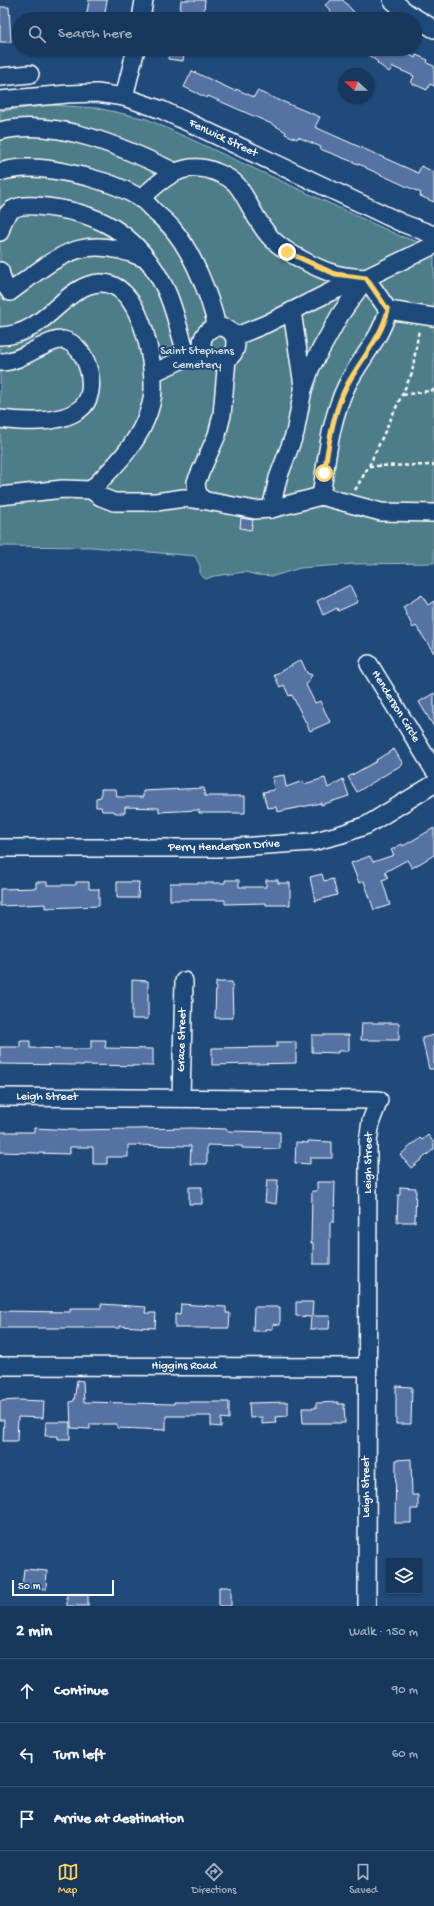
<!DOCTYPE html>
<meta charset="utf-8">
<style>
body{margin:0;font-family:"Gochi Hand",sans-serif;background:#244365;color:#f1f3f6}
.controls{position:absolute;right:12px;bottom:12px;display:grid;overflow:hidden;border-radius:0px;box-shadow:0 1px 3px #0004}
.controls button{width:36px;height:36px;display:grid;place-items:center;padding:0;border:0;border-bottom:1px solid #365272;background:#17385c;color:#f1f3f6;font:20px sans-serif}
.compass{position:absolute;left:338px;top:68px;width:36px;height:36px;border-radius:50%;background:#17385c;box-shadow:0 1px 3px #0004;rotate:292deg}
.scale{position:absolute;left:12px;bottom:10px;width:102px;box-sizing:border-box;padding-left:4px;border:2px solid #fff;border-top:0;font-size:11px;line-height:14px;white-space:nowrap;color:#fff;-webkit-text-stroke:3px #1f4a7a;paint-order:stroke}
.stop{position:absolute;width:12px;height:12px;margin:-9px;border:3px solid #ffd166;border-radius:50%;background:#fff}
.stop.end{background:#ffd166;border-color:#fff;box-shadow:0 1px 4px #0008}
.list{margin:0;padding:0;list-style:none}
h2{display:flex;justify-content:space-between;align-items:center;height:52px;margin:0;padding:0 16px;font-size:17px}
h2 small{font-size:13px;font-weight:400;color:#9eacbb}
.list li{display:grid;grid-template-columns:26px 1fr auto;gap:12px;align-items:center;box-sizing:border-box;height:64px;padding:0 16px;border-top:1px solid #365272}
.list b{display:block;font-size:15px;white-space:nowrap}
.list em{font-size:13px;font-style:normal;color:#9eacbb}
.icon{flex:none;width:22px;height:22px;fill:none;stroke:currentColor;stroke-width:2;stroke-linecap:round;stroke-linejoin:round}
.map{position:relative;flex:none;width:434px;height:1606px;overflow:hidden}
.search{position:absolute;background:#17385c;box-shadow:0 1px 3px #0004;left:12px;right:12px;top:12px;height:44px;display:flex;align-items:center;gap:10px;box-sizing:border-box;padding:0 14px;border-radius:22px;color:#9eacbb;font-size:15px}
.sheet{height:244px;background:#17385c}
nav{display:flex;justify-content:space-around;align-items:center;box-sizing:border-box;height:56px;border-top:1px solid #365272;background:#17385c;font-size:11px;color:#9eacbb}
nav a{display:grid;justify-items:center;gap:2px}
nav .on{color:#ffd166}
.map>svg:first-child{display:block}
.green{fill:#4d7d88;stroke:#a6bec4}
.building{fill:#5572a3;stroke:#fff}
.lines{fill:none;stroke-linecap:round;stroke-linejoin:round}
.minor-casing{stroke:#fff;stroke-width:20}
.path{stroke:#fff;stroke-width:2.5;stroke-dasharray:4 3;stroke-linecap:butt}
.minor{stroke:#1f4a7a;stroke-width:17}
.route{stroke:#ffd166;stroke-width:5}
.labels{text-anchor:middle;dominant-baseline:central;stroke-width:4;stroke-linejoin:round;paint-order:stroke}
.street-label{font-size:12px;fill:#fff;stroke:#1f4a7a}
.park-label{font-size:12px;fill:#d2dee1;stroke:#1f4a7a}
</style>
<div class="map">
<svg width="434" height="1606" viewBox="0 0 434 1606">
<rect width="100%" height="100%" fill="#1f4a7a"/>
<filter id="ink" filterUnits="userSpaceOnUse"><feTurbulence type="fractalNoise" baseFrequency=".025" numOctaves="2"/><feDisplacementMap in="SourceGraphic" scale="8" xChannelSelector="R" yChannelSelector="G"/><feConvolveMatrix kernelMatrix="1 2 1 2 8 2 1 2 1" color-interpolation-filters="sRGB"/></filter>
<g filter="url(#ink)">
<path class="green" d="M 51,105 L 97,108 L 147,119 L 400,236 L 434,247 L 434,563 L 355,564 L 300,568 L 274,576 L 257,575 L 245,572 L 214,576 L 206,579 L 200,575 L 200,566 L 195,556 L 92,547 L 0,546 L 0,111 Z"/>
<path class="building" d="M 89,0 L 107,0 L 104,19 L 86,19 Z
M 181,0 L 205,0 L 204,13 L 180,11 Z
M 331,0 L 343,0 L 360,19 L 322,19 L 331,11 L 325,5 Z
M 0,7 L 9,7 L 11,42 L 0,42 Z
M 170,49 L 185,49 L 183,61 L 168,59 Z
M 360,49 L 401,49 L 415,58 L 416,55 L 428,60 L 427,63 L 434,66 L 434,86 L 430,84 L 427,90 L 411,83 L 414,76 L 393,67 L 389,72 L 377,63 L 378,62 Z
M 192,71 L 235,91 L 236,89 L 254,97 L 257,91 L 320,117 L 315,127 L 418,173 L 421,166 L 434,172 L 434,202 L 420,196 L 421,193 L 366,168 L 366,167 L 320,149 L 321,147 L 298,137 L 297,139 L 285,134 L 286,132 L 274,125 L 208,96 L 207,98 L 184,87 Z
M 241,518 L 253,520 L 251,530 L 240,528 Z
M 350,585 L 358,602 L 338,611 L 337,608 L 323,615 L 317,601 Z
M 422,595 L 428,605 L 434,601 L 434,653 L 416,626 L 413,628 L 403,607 Z
M 301,660 L 307,673 L 312,675 L 306,685 L 315,703 L 320,701 L 330,722 L 310,731 L 292,695 L 289,696 L 284,685 L 280,687 L 274,675 Z
M 434,693 L 434,727 L 419,702 Z
M 394,749 L 403,764 L 357,792 L 348,777 L 377,761 L 376,760 Z
M 284,775 L 286,787 L 303,781 L 304,784 L 325,778 L 328,788 L 343,779 L 349,796 L 321,805 L 321,803 L 277,812 L 276,807 L 267,808 L 263,792 L 274,790 L 272,777 Z
M 204,788 L 205,796 L 245,796 L 245,813 L 199,813 L 199,810 L 159,812 L 159,808 L 125,807 L 125,813 L 115,813 L 114,811 L 102,811 L 101,807 L 96,807 L 96,798 L 101,797 L 101,789 L 116,789 L 117,797 L 143,797 L 143,791 Z
M 434,828 L 434,855 L 412,868 L 407,860 L 385,872 L 388,878 L 382,880 L 390,905 L 374,910 L 364,881 L 359,883 L 351,863 L 370,856 L 373,862 L 394,855 L 391,850 L 402,844 L 403,846 Z
M 322,874 L 324,881 L 333,879 L 337,895 L 315,901 L 310,877 Z
M 225,880 L 239,880 L 239,887 L 266,887 L 266,880 L 278,880 L 278,883 L 290,883 L 290,905 L 266,905 L 266,903 L 225,904 L 225,900 L 170,900 L 170,883 L 225,883 Z
M 36,882 L 47,882 L 47,885 L 76,885 L 76,882 L 89,882 L 89,889 L 99,889 L 99,906 L 45,908 L 45,904 L 0,906 L 0,889 L 36,888 Z
M 117,882 L 139,882 L 138,898 L 117,898 Z
M 132,980 L 148,981 L 148,1019 L 132,1019 Z
M 216,982 L 232,982 L 233,1018 L 215,1018 Z
M 362,1023 L 399,1023 L 399,1040 L 361,1040 Z
M 312,1035 L 349,1035 L 349,1051 L 338,1051 L 338,1053 L 312,1052 Z
M 434,1035 L 434,1069 L 429,1069 L 422,1038 Z
M 91,1040 L 106,1040 L 105,1048 L 153,1049 L 153,1066 L 0,1064 L 0,1047 L 20,1047 L 20,1041 L 30,1041 L 30,1048 L 66,1049 L 91,1049 Z
M 277,1042 L 296,1042 L 296,1063 L 212,1065 L 212,1048 L 277,1047 Z
M 34,1128 L 73,1130 L 191,1128 L 227,1129 L 227,1131 L 280,1132 L 280,1149 L 242,1148 L 242,1146 L 207,1145 L 207,1164 L 190,1164 L 191,1146 L 128,1145 L 128,1157 L 107,1157 L 107,1164 L 93,1164 L 93,1147 L 70,1147 L 70,1154 L 0,1152 L 0,1132 L 34,1132 Z
M 428,1135 L 434,1143 L 434,1149 L 411,1168 L 400,1155 L 420,1138 L 422,1140 Z
M 308,1141 L 332,1142 L 332,1158 L 310,1158 L 310,1164 L 295,1163 L 296,1142 L 308,1143 Z
M 267,1180 L 278,1180 L 276,1204 L 265,1202 Z
M 317,1182 L 335,1182 L 334,1222 L 330,1222 L 330,1264 L 313,1264 L 313,1243 L 311,1243 L 312,1191 L 317,1191 Z
M 189,1187 L 202,1187 L 202,1204 L 189,1204 Z
M 400,1187 L 416,1188 L 415,1222 L 397,1222 L 398,1195 L 400,1195 Z
M 296,1302 L 313,1302 L 312,1316 L 330,1316 L 329,1329 L 310,1329 L 311,1317 L 296,1316 Z
M 101,1304 L 146,1307 L 145,1313 L 156,1313 L 155,1328 L 120,1326 L 120,1328 L 0,1328 L 0,1311 L 70,1312 L 70,1308 L 101,1308 Z
M 181,1304 L 226,1307 L 226,1313 L 230,1313 L 229,1328 L 175,1328 L 175,1314 L 180,1315 Z
M 254,1307 L 280,1307 L 280,1325 L 273,1324 L 273,1329 L 265,1329 L 265,1331 L 253,1331 Z
M 77,1380 L 83,1381 L 84,1402 L 174,1404 L 174,1402 L 229,1402 L 229,1419 L 221,1418 L 221,1427 L 211,1426 L 211,1416 L 166,1416 L 166,1430 L 117,1428 L 117,1424 L 90,1424 L 90,1429 L 71,1428 L 70,1402 L 74,1401 Z
M 396,1386 L 412,1387 L 411,1424 L 396,1424 Z
M 19,1400 L 44,1401 L 43,1418 L 18,1417 L 17,1441 L 3,1441 L 4,1420 L 0,1420 L 0,1401 Z
M 288,1402 L 288,1416 L 275,1417 L 276,1423 L 262,1424 L 262,1417 L 250,1418 L 249,1403 Z
M 338,1402 L 338,1404 L 344,1404 L 345,1423 L 303,1423 L 302,1408 L 316,1408 L 316,1403 Z
M 46,1422 L 70,1422 L 70,1439 L 58,1439 L 58,1436 L 45,1436 Z
M 411,1459 L 412,1495 L 418,1495 L 418,1509 L 411,1509 L 411,1523 L 395,1523 L 396,1460 Z
M 24,1569 L 47,1571 L 46,1589 L 22,1587 Z
M 219,1587 L 231,1587 L 231,1606 L 219,1606 Z
M 67,1594 L 88,1594 L 88,1606 L 67,1606 Z"/>
<g class="lines">
<g class="minor-casing">
<g id="minor">
<path d="M 392,0 L 406,12 L 434,29"/>
<path d="M 141,19 L 144,0"/>
<path d="M 0,77 L 30,74"/>
<path d="M 124,97 L 136,49"/>
<path id="s1" d="M 0,100 L 68,94 L 97,93 L 124,97 L 162,110 L 402,223 L 434,235"/>
<path d="M 0,131 C 56,117 125,148 175,172"/>
<path d="M 0,172 C 22,165 47,168 69,173 C 92,177 122,186 141,199 C 146,202 150,207 154,211 C 160,217 167,222 172,228 C 193,253 210,296 217,327"/>
<path d="M 141,199 C 162,178 185,159 216,172 C 224,175 231,178 237,185 C 250,202 256,223 272,239 C 285,252 317,269 335,274 C 345,277 356,277 366,278 L 388,310 C 381,338 360,359 347,385 C 330,419 327,458 321,496"/>
<path d="M 0,232 C 5,209 15,204 37,206 C 98,211 137,232 165,288 C 176,310 179,335 188,357"/>
<path d="M 0,271 L 3,282 L 10,292 C 60,255 83,231 146,259"/>
<path d="M 388,310 L 434,317"/>
<path d="M 292,311 L 303,386"/>
<circle cx="219" cy="344" r="17"/>
<path d="M 0,336 C 47,335 62,286 99,283 C 140,280 154,359 153,389 C 153,399 149,412 145,421 C 134,448 111,470 91,490"/>
<path d="M 234,337 L 266,324 L 330,292 L 366,278 L 434,245"/>
<path d="M 0,362 C 21,363 48,338 63,340 C 88,344 101,394 80,409 C 61,424 23,422 0,419"/>
<path d="M 153,373 L 198,352"/>
<path d="M 0,496 L 63,489 L 91,490 L 101,497 L 114,502 L 156,502 L 184,498 L 202,500 L 255,510 L 271,509 L 321,496 L 381,512 L 434,513"/>
<path d="M 202,500 L 197,491 L 196,482 L 217,435 L 222,415 L 227,359"/>
<path d="M 271,509 L 278,478 L 295,433 L 303,390 L 311,367 L 340,315 L 366,278"/>
<path id="s2" d="M 369,664 L 434,770"/>
<path id="s3" d="M 0,848 L 222,848 L 312,842 L 342,834 L 367,825 L 434,784"/>
<path id="s4" d="M 0,1097 L 379,1100 L 371,1121 L 368,1142 L 367,1606"/>
<path id="s5" d="M 181,1098 L 184,981"/>
<path id="s6" d="M 0,1366 L 368,1367"/>
</g>
</g>
<path class="path" d="M 403,395 L 434,390
M 369,466 L 434,465
M 355,490 L 369,466 L 412,373 L 419,329"/>
<use href="#minor" class="minor"/>
</g>
</g>
<g class="lines" filter="url(#ink)">
<path class="route" d="M 287,252 L 335,274 L 366,278 L 388,310 C 381,338 361,359 347,385 C 333,412 329,443 324,473"/>
</g>
<g class="labels">
<g class="street-label">
<text stroke="none"><textPath href="#s1" startOffset="232">Fenwick Street</textPath></text>
<text stroke="none"><textPath href="#s2" startOffset="50">Henderson Circle</textPath></text>
<text stroke="none"><textPath href="#s3" startOffset="224">Perry Henderson Drive</textPath></text>
<text stroke="none"><textPath href="#s5" startOffset="58">Grace Street</textPath></text>
<text stroke="none"><textPath href="#s4" startOffset="47">Leigh Street</textPath></text>
<text transform="translate(369 1163) rotate(-89)">Leigh Street</text>
<text stroke="none"><textPath href="#s6" startOffset="184">Higgins Road</textPath></text>
<text transform="translate(367 1487) rotate(-90)">Leigh Street</text>
</g>
<g class="park-label">
<text x="197" y="352">Saint Stephens<tspan x="197" dy="14">Cemetery</tspan></text>
</g>
</g>
</svg>
<div class="controls">
<button><svg class="icon" aria-label="layers" viewBox="0 0 24 24"><path d="M12 4l9 5-9 5-9-5zM3 14l9 5 9-5"/></svg></button>
</div>
<svg class="compass" viewBox="-18 -18 36 36"><path d="M0-13l5 13h-10z" fill="#e53935"/><path d="M0 13l5-13h-10z" fill="#9eacbb"/></svg>
<div class="scale">50 m</div>
<div class="stop" style="left:324px;top:473px"></div>
<div class="stop end" style="left:287px;top:252px"></div>
<div class="search"><svg class="icon" aria-label="search" viewBox="0 0 24 24"><circle cx="10" cy="10" r="6"/><path d="M15 15l6 6"/></svg>Search here</div>
</div>
<section class="sheet">
<h2>2 min<small>Walk · 150 m</small></h2>
<ul class="list">
<li><svg class="icon" aria-label="ahead" viewBox="0 0 24 24"><path d="M12 20V5M6 11l6-6 6 6"/></svg><div><b>Continue</b></div><em>90 m</em></li>
<li><svg class="icon" aria-label="left" viewBox="0 0 24 24"><path d="M17 20v-9H6M10 6l-5 5 5 5"/></svg><div><b>Turn left</b></div><em>60 m</em></li>
<li><svg class="icon" aria-label="arrive" viewBox="0 0 24 24"><path d="M6 21V4h12l-3 4 3 4H6"/></svg><div><b>Arrive at destination</b></div></li>
</ul>
</section>
<nav>
<a class="on"><svg class="icon" aria-label="map" viewBox="0 0 24 24"><path d="M3 6l6-2 6 2 6-2v14l-6 2-6-2-6 2zM9 4v14M15 6v14"/></svg>Map</a>
<a><svg class="icon" aria-label="directions" viewBox="0 0 24 24"><path d="M12 3l9 9-9 9-9-9zM9 14v-3h6M13 9l2 2-2 2"/></svg>Directions</a>
<a><svg class="icon" aria-label="saved" viewBox="0 0 24 24"><path d="M7 4h10v16l-5-4-5 4z"/></svg>Saved</a>
</nav>
